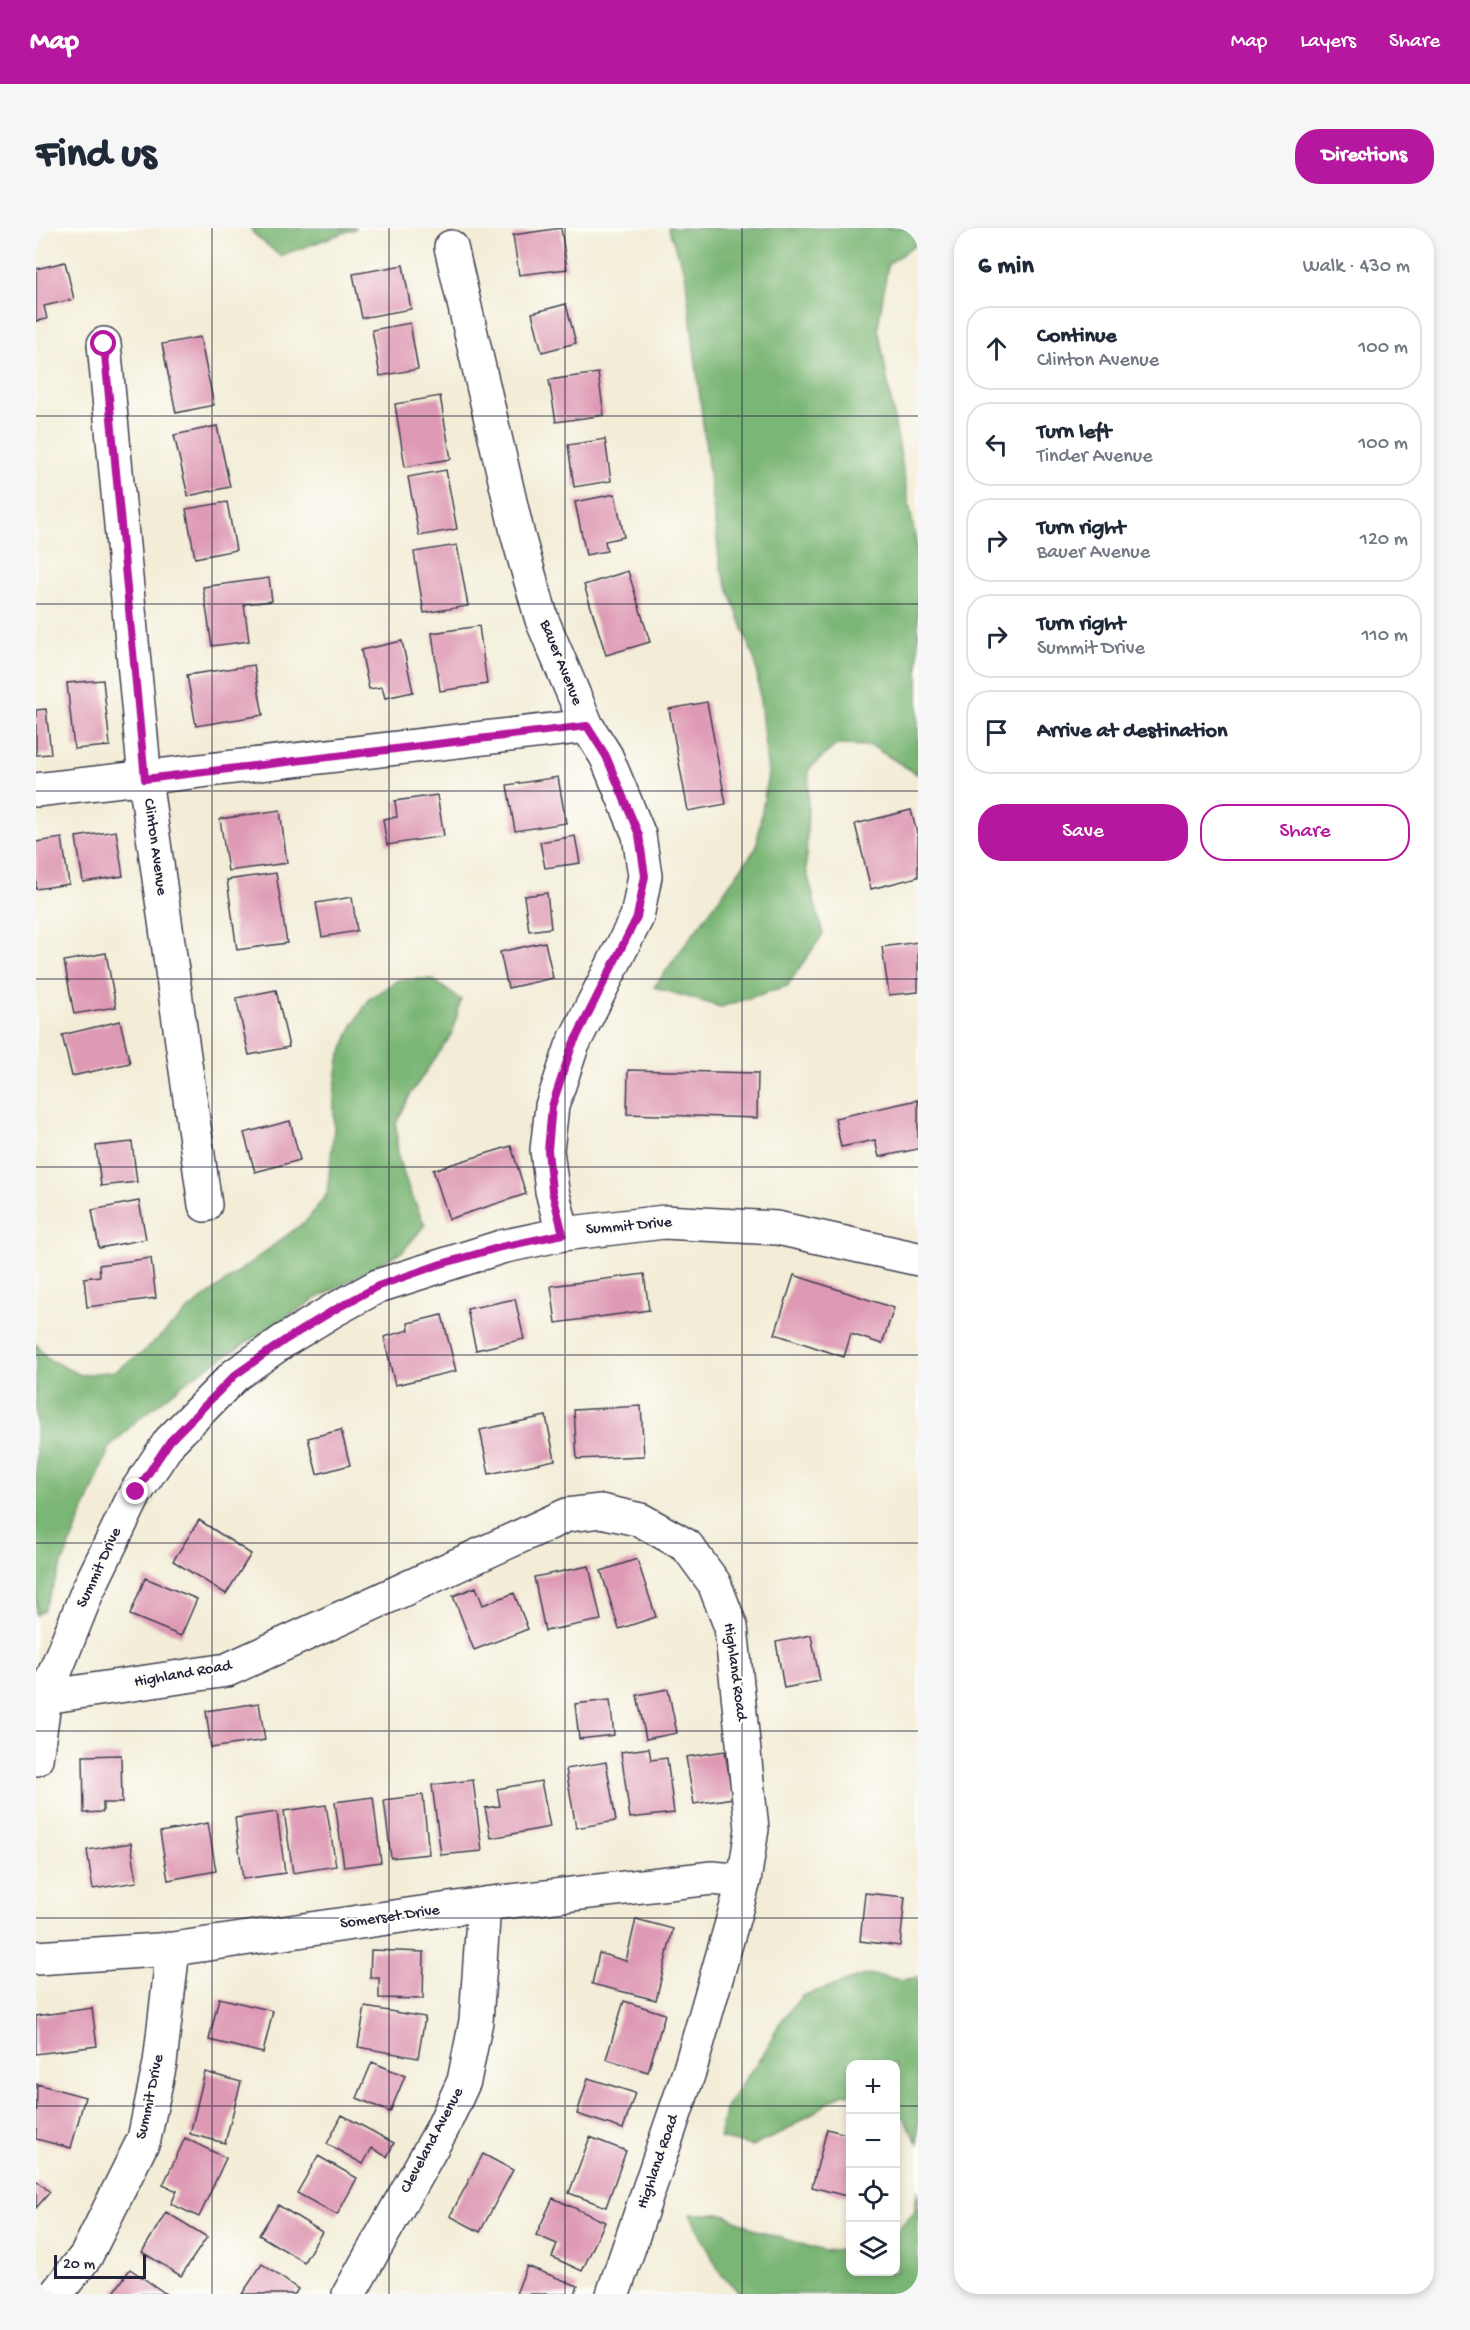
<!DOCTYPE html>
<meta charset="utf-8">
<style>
body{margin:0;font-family:"Gochi Hand",sans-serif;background:#f6f6f7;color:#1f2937}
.controls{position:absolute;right:18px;bottom:18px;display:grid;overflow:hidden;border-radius:12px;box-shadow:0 3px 9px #0003}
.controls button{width:54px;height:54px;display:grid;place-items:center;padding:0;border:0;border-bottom:2px solid #e0e1e3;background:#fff;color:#1f2937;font:30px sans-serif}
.scale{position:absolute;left:18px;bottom:15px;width:92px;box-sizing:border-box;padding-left:6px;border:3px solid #22223b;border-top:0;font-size:16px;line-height:21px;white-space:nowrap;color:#22223b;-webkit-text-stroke:4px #fdfcf7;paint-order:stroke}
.stop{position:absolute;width:18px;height:18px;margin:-14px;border:4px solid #b5179e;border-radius:50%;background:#fff}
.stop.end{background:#b5179e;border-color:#fff;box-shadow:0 2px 6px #0008}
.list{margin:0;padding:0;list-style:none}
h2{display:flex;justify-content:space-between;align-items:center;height:78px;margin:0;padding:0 24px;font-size:26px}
h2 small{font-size:20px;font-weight:400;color:#747a83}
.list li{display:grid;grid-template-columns:39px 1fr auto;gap:18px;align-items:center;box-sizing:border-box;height:84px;margin:0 12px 12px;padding:0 12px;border:2px solid #e0e1e3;border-radius:24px}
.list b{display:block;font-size:22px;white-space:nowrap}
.list p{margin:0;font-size:20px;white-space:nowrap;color:#747a83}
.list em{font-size:20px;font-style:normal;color:#747a83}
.actions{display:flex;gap:12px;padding:18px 24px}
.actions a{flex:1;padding:14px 0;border:2px solid #b5179e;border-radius:24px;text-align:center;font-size:21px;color:#b5179e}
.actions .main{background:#b5179e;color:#fff}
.icon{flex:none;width:33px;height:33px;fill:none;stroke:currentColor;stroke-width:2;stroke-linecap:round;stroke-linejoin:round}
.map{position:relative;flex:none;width:882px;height:2066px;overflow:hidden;border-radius:24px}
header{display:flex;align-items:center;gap:36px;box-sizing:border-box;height:84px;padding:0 30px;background:#b5179e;color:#fff}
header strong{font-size:28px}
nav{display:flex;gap:33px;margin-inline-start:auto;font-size:21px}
.intro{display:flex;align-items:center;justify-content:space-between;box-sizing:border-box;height:144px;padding:0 36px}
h1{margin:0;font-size:42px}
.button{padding:15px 27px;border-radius:24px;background:#b5179e;color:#fff;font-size:21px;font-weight:700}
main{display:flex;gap:36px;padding:0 36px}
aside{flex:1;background:#fff;border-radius:24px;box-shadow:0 3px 9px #0003}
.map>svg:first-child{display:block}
.forest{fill:#7ab674;stroke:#4e6c58;stroke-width:1.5}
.building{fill:#de99b4}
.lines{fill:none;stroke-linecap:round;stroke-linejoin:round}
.minor-casing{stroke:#414052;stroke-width:36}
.minor{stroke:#fff;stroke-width:33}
.route{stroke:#b5179e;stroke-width:8}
.grid{fill:none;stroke:#22223b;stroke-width:1.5;stroke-opacity:0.55}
.labels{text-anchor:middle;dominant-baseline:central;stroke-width:4.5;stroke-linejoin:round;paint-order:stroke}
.street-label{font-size:16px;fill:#22223b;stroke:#fdfcf7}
</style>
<header>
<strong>Map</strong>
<nav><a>Map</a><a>Layers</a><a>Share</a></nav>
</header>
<div class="intro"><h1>Find us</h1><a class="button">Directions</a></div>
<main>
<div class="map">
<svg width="882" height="2066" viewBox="0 0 882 2066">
<rect width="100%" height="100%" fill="#fdfcf7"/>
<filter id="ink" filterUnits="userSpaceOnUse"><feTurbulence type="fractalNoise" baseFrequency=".0167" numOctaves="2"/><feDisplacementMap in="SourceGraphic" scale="12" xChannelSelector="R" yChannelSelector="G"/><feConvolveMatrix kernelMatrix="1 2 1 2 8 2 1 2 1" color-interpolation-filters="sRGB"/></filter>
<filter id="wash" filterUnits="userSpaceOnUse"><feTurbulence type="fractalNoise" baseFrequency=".008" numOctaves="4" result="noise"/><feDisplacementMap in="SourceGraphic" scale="24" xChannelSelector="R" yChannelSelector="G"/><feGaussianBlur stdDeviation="1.35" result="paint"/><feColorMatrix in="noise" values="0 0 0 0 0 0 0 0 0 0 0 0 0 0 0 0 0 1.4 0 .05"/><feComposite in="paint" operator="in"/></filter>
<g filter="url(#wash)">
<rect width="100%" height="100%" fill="#f3edd7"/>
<path class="forest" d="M 215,0 L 321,0 L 244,28 L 217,5 Z
M 632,0 L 882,0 L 882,15 L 852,36 L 842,99 L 882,326 L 882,547 L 836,518 L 800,517 L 773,541 L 770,641 L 787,706 L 751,758 L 685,779 L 618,759 L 720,620 L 732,546 L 720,436 L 684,338 L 649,44 Z
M 396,751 L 425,772 L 416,806 L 375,865 L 360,896 L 362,930 L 374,964 L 389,997 L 367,1023 L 276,1073 L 156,1149 L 98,1195 L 74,1219 L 7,1383 L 0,1387 L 0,1116 L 12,1131 L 44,1147 L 79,1143 L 106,1125 L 156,1079 L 271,992 L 291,966 L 298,900 L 298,867 L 303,831 L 316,799 L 333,771 L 362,752 Z
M 832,1746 L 867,1752 L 882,1749 L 882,1916 L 868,1891 L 860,1884 L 860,1836 L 814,1836 L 814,1866 L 807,1865 L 746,1905 L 716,1918 L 683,1910 L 690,1878 L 728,1825 L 743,1796 L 766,1768 Z
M 882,1962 L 882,2066 L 705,2066 L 684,2045 L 654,1986 L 688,1986 L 722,2003 L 788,2023 L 814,2020 L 814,2044 L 860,2044 L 860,2003 L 878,1984 Z"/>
<g id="blocks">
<path class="building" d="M 525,0 L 531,41 L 483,47 L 477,7 Z
M 29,34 L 38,71 L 8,78 L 11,91 L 0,93 L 0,41 Z
M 367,37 L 375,81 L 326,90 L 317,46 Z
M 530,76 L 540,115 L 506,124 L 496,85 Z
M 374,95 L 382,141 L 344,148 L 336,102 Z
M 164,109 L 178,177 L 140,185 L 126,116 Z
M 562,145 L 568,187 L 520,194 L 513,152 Z
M 404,168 L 415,231 L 369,239 L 359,176 Z
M 181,198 L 194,259 L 152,268 L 138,207 Z
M 569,211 L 575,253 L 538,259 L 532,217 Z
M 410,242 L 421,301 L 383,308 L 372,249 Z
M 579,266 L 588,309 L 569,313 L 571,323 L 550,327 L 539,274 Z
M 191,274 L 200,322 L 159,330 L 150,281 Z
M 421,317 L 432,378 L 388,385 L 378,324 Z
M 592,343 L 614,414 L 570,427 L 548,357 Z
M 233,350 L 236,373 L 208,376 L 213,413 L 176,418 L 167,359 Z
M 443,398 L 451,456 L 404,463 L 396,405 Z
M 366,413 L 377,464 L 349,470 L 346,459 L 333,461 L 325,422 Z
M 218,437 L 227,487 L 160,498 L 151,447 Z
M 67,452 L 74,518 L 38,521 L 31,455 Z
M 671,474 L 690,576 L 652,583 L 633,481 Z
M 10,481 L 15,526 L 0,527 L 0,482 Z
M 522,549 L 530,595 L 479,603 L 471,557 Z
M 401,567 L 408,608 L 351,617 L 347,591 L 361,589 L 359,573 Z
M 244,582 L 251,635 L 192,643 L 184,591 Z
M 875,582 L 882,609 L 882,649 L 835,661 L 819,596 Z
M 80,603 L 87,648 L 47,654 L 40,609 Z
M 539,608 L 544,635 L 509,640 L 504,614 Z
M 26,610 L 33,656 L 0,661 L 0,614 Z
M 240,645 L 251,715 L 201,722 L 191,652 Z
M 511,665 L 515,700 L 493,703 L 488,668 Z
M 316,669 L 321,703 L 286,709 L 280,675 Z
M 509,714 L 517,750 L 472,760 L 464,724 Z
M 882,714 L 882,764 L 853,767 L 846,719 Z
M 70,725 L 80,779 L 38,786 L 28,733 Z
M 240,762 L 253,819 L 213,827 L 200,770 Z
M 84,793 L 94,835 L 36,848 L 26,807 Z
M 592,842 L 722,845 L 721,890 L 591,886 Z
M 882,872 L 882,921 L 843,929 L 839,912 L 805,919 L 799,890 Z
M 254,893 L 264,932 L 219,944 L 208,905 Z
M 96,914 L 101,954 L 65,958 L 60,918 Z
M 475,918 L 490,966 L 413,991 L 397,942 Z
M 103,973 L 110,1011 L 63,1020 L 56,982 Z
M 115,1030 L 120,1070 L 51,1079 L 48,1050 L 64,1048 L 63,1037 Z
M 608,1046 L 613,1082 L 520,1095 L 515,1058 Z
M 758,1047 L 858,1080 L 846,1116 L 815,1106 L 808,1129 L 739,1106 Z
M 479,1071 L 488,1111 L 440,1122 L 431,1081 Z
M 406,1087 L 420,1143 L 359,1157 L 348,1109 L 373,1102 L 372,1095 Z
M 605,1178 L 608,1228 L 541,1231 L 538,1182 Z
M 510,1188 L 519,1232 L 453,1246 L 444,1202 Z
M 305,1202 L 314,1237 L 281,1246 L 272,1210 Z
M 163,1292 L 215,1326 L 190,1366 L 137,1333 Z
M 601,1331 L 620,1389 L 583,1401 L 565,1343 Z
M 553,1338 L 565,1392 L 509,1403 L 498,1349 Z
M 109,1350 L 161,1371 L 145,1408 L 94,1387 Z
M 440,1359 L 447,1377 L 478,1365 L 492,1401 L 438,1422 L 417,1368 Z
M 775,1407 L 784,1453 L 748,1460 L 740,1414 Z
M 632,1461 L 641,1505 L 610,1511 L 601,1467 Z
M 574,1472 L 578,1507 L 543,1511 L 539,1476 Z
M 223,1475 L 229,1512 L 175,1520 L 170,1483 Z
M 613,1520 L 615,1532 L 631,1530 L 638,1585 L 594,1590 L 585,1524 Z
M 689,1523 L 697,1570 L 658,1576 L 650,1529 Z
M 85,1527 L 86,1575 L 67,1575 L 67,1584 L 48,1585 L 47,1528 Z
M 570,1534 L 580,1593 L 540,1600 L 530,1541 Z
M 437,1552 L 446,1623 L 405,1627 L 396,1557 Z
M 505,1553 L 514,1599 L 455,1610 L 449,1580 L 464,1578 L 461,1561 Z
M 387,1567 L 393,1626 L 355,1630 L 348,1572 Z
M 337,1569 L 345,1634 L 308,1639 L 299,1574 Z
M 290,1577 L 300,1638 L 257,1645 L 248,1583 Z
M 241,1584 L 249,1645 L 207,1651 L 199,1590 Z
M 172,1595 L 180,1643 L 132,1652 L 124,1604 Z
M 95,1615 L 101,1654 L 57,1661 L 51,1622 Z
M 829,1665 L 869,1669 L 864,1718 L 824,1713 Z
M 600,1691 L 637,1701 L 620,1772 L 556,1756 L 563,1725 L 590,1733 Z
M 335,1722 L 388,1724 L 387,1771 L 343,1770 L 343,1750 L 334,1750 Z
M 183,1770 L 237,1783 L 227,1825 L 173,1812 Z
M 588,1773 L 629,1786 L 612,1844 L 570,1831 Z
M 329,1779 L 389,1789 L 382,1830 L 322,1819 Z
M 56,1780 L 61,1818 L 0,1826 L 0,1788 Z
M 336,1834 L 369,1848 L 354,1884 L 321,1870 Z
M 169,1844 L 205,1854 L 189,1915 L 154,1906 Z
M 552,1850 L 599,1865 L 587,1901 L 541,1886 Z
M 1,1856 L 49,1869 L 35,1920 L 0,1911 Z
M 306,1887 L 358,1915 L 351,1929 L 336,1920 L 327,1936 L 291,1916 Z
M 791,1901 L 814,1907 L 814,1969 L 776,1959 Z
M 554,1909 L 590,1923 L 570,1979 L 533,1965 Z
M 149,1910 L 190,1930 L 163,1989 L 135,1976 L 141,1963 L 127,1957 Z
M 447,1926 L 477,1942 L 444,2004 L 414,1988 Z
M 282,1928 L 321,1950 L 301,1987 L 261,1965 Z
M 0,1952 L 14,1964 L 0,1980 Z
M 517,1970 L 569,1994 L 546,2043 L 516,2029 L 521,2016 L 500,2007 Z
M 242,1977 L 286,2004 L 268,2034 L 223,2007 Z
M 130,1984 L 171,2009 L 145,2048 L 106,2024 Z
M 226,2036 L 262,2061 L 259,2066 L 206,2066 Z
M 491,2038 L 542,2058 L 539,2066 L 480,2066 Z
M 94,2041 L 130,2066 L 77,2066 Z"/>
</g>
</g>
<g filter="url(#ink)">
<use href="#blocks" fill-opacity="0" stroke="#414052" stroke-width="1.5"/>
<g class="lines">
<g class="minor-casing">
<path id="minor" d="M 415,19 L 482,308 L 506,392 L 551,498 L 570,528 L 603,607 L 609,648 L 601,689 L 536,818 L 516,878 L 511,922 L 516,963 L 527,1006
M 68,116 L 109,551 L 169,977
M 0,562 L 551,498
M 9,1469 L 191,1442 L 531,1287 L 565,1283 L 605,1292 L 651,1318 L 678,1355 L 695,1399 L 716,1601 L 708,1653 L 654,1841 L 577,2066
M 0,1531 L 9,1469 L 52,1362 L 100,1264 L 134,1213 L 199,1147 L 249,1112 L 298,1082 L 342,1058 L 465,1019 L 527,1006 L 628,994 L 741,1000 L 882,1031
M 0,1730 L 137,1721 L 448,1676 L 676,1650 L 708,1653
M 20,2066 L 50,2028 L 108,1911 L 124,1835 L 137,1721
M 313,2066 L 406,1901 L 428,1853 L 440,1793 L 448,1676"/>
</g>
<use href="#minor" class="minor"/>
</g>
</g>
<g class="lines" filter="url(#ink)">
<path class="route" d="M 68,116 L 109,551 L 551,498 L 570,528 L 603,607 L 609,648 L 601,689 L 536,818 L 516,878 L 512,922 L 516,963 L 527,1006 L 465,1019 L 405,1036 L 342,1058 L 298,1082 L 249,1112 L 199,1147 L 134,1213 L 100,1264"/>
</g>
<path class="grid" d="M 176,0 L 176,2066M 353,0 L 353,2066M 529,0 L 529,2066M 706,0 L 706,2066M 0,188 L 882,188M 0,376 L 882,376M 0,563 L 882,563M 0,751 L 882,751M 0,939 L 882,939M 0,1127 L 882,1127M 0,1315 L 882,1315M 0,1503 L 882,1503M 0,1690 L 882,1690M 0,1878 L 814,1878M 860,1878 L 882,1878"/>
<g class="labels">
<g class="street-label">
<text transform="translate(524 435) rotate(68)">Bauer Avenue</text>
<text transform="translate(118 619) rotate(82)">Clinton Avenue</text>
<text transform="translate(593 999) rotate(-5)">Summit Drive</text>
<text transform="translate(64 1340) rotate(-65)">Summit Drive</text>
<text transform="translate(698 1444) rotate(82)">Highland Road</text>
<text transform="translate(147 1447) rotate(-10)">Highland Road</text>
<text transform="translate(354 1690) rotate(-8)">Somerset Drive</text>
<text transform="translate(115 1869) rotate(-78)">Summit Drive</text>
<text transform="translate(397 1913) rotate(-62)">Cleveland Avenue</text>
<text transform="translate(623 1934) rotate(-71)">Highland Road</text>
</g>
</g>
</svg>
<div class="controls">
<button>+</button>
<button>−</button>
<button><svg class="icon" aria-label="locate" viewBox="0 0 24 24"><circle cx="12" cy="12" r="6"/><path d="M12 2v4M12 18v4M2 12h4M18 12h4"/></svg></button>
<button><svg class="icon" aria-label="layers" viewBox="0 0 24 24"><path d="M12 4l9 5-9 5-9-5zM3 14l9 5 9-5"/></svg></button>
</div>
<div class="scale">20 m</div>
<div class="stop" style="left:68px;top:116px"></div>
<div class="stop end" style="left:100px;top:1264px"></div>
</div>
<aside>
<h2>6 min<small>Walk · 430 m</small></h2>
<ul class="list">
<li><svg class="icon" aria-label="ahead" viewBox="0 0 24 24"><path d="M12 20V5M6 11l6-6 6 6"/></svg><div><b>Continue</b><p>Clinton Avenue</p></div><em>100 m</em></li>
<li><svg class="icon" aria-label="left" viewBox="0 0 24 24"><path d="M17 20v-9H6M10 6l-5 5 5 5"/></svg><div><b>Turn left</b><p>Tinder Avenue</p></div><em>100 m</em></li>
<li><svg class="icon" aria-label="right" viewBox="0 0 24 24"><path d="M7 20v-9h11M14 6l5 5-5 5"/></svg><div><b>Turn right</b><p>Bauer Avenue</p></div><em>120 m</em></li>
<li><svg class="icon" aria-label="right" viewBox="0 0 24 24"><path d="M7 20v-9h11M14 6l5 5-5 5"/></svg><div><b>Turn right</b><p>Summit Drive</p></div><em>110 m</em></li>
<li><svg class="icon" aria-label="arrive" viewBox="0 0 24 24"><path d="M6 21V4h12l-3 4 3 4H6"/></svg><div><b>Arrive at destination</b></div></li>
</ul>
<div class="actions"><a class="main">Save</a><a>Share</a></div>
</aside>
</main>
